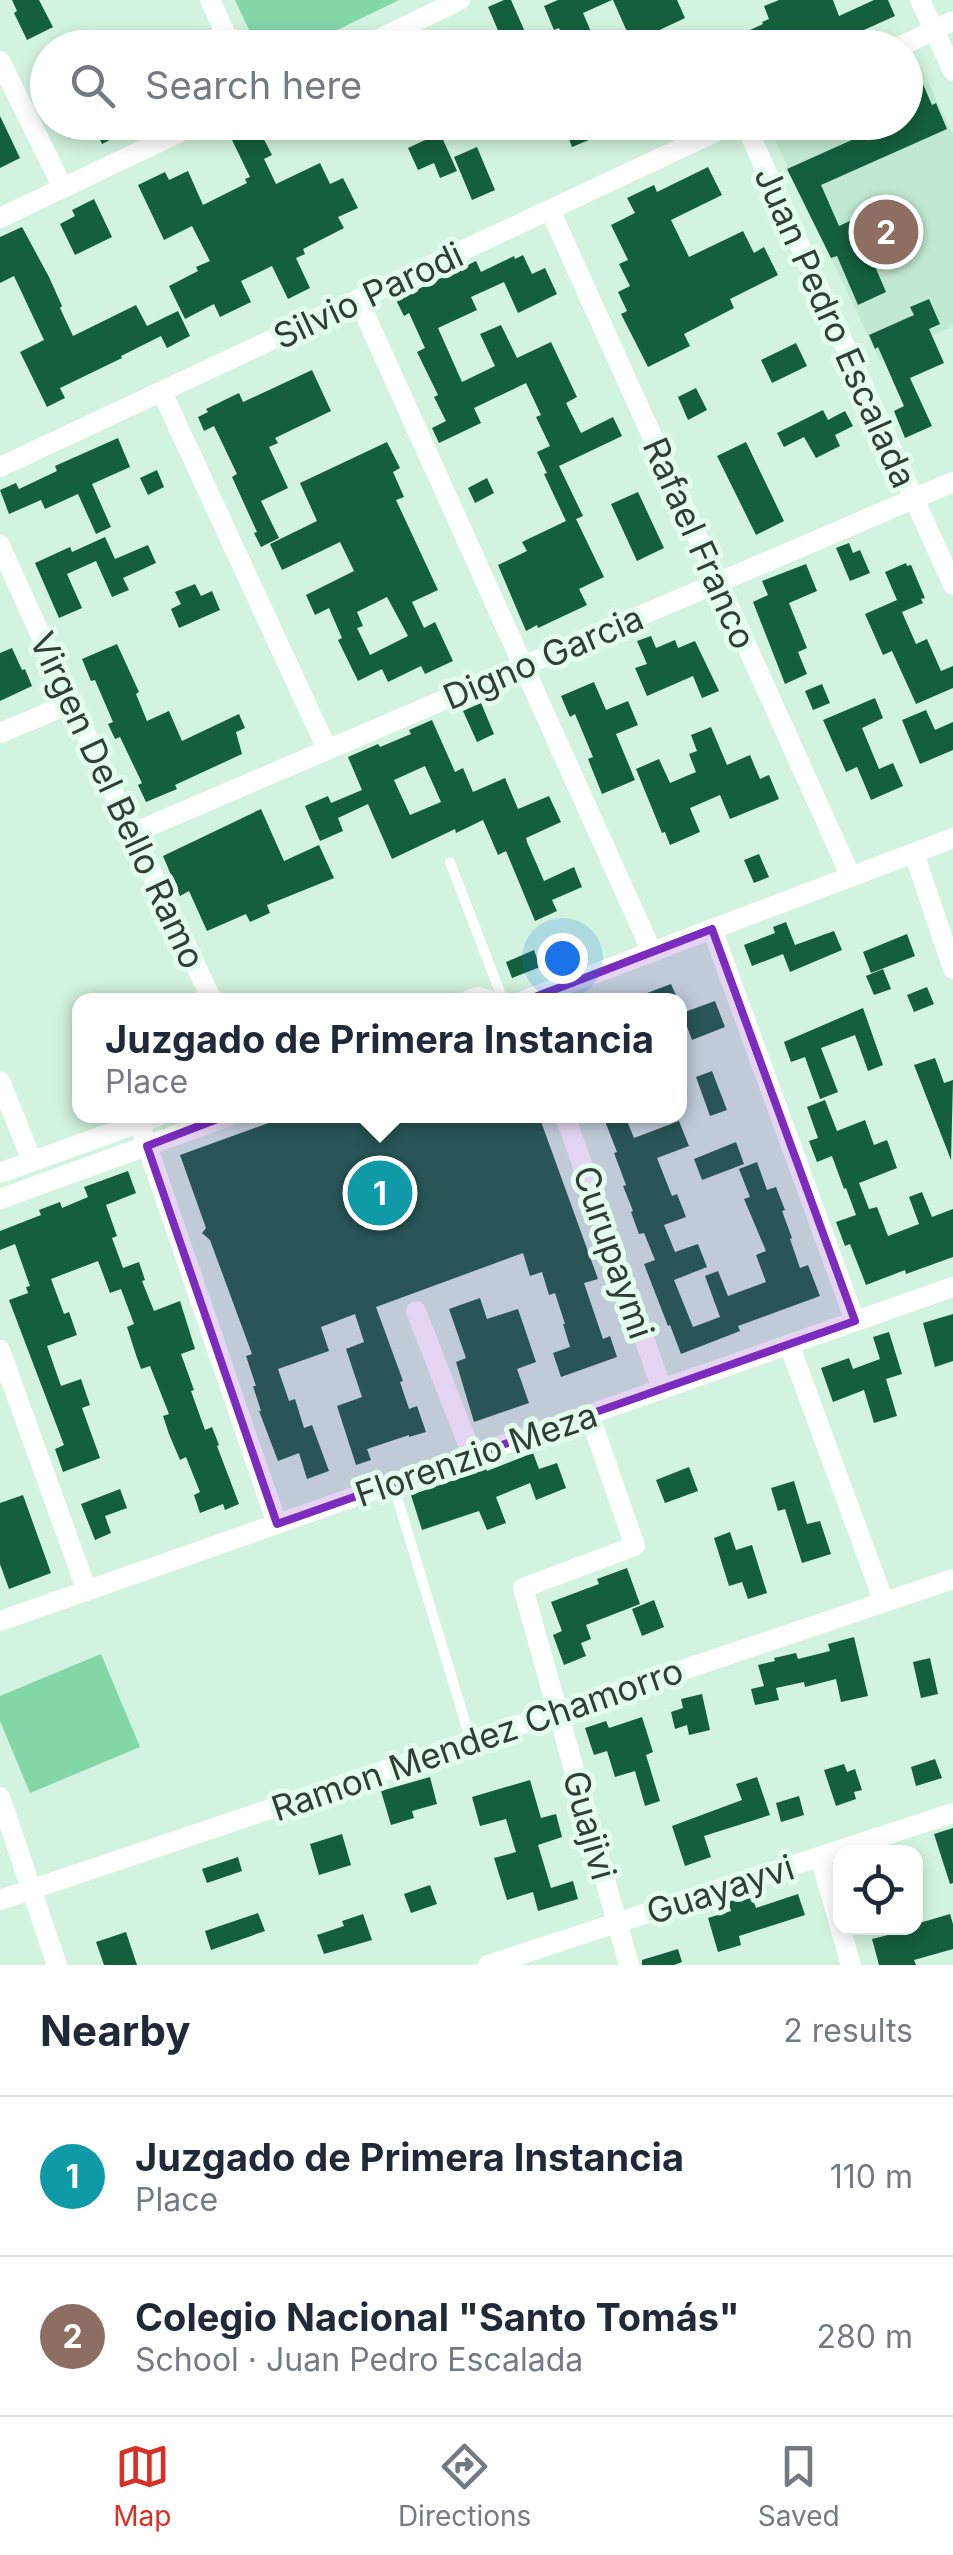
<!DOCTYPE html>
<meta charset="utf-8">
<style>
body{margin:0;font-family:Inter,sans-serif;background:#f6f6f7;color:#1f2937}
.controls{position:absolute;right:30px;bottom:30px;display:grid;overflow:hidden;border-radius:20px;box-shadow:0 5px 15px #0003}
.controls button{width:90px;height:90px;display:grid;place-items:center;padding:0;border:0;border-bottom:2px solid #e0e1e3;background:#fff;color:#1f2937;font:50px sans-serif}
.you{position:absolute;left:562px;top:958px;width:35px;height:35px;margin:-25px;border:8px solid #fff;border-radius:50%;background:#1a73e8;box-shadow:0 0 0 15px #1a73e833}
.badge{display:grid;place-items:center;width:65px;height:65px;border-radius:50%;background:#d93025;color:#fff;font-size:32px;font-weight:700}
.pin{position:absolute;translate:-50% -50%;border:5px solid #fff;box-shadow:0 2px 10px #0006}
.popup{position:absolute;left:72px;top:993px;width:615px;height:130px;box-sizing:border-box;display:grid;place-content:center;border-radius:20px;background:#fff;filter:drop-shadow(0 2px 8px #0005);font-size:32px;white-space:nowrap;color:#747a83}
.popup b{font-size:38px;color:#1f2937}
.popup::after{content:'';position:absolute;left:50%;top:100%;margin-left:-20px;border:20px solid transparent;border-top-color:#fff}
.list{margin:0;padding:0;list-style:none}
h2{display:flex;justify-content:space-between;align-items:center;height:130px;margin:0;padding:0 40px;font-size:42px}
h2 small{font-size:32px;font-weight:400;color:#747a83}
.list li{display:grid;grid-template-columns:65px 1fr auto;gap:30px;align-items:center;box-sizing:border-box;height:160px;padding:0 40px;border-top:2px solid #e0e1e3}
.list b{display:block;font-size:38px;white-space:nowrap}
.list p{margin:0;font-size:32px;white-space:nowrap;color:#747a83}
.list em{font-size:32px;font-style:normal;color:#747a83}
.icon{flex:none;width:55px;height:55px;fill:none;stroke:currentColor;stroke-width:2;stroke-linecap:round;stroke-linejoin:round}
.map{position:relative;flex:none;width:953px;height:1965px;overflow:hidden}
.search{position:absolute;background:#fff;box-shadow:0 5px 15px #0003;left:30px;right:30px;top:30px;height:110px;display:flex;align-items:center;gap:25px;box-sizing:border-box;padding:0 35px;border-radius:55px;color:#747a83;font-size:38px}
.sheet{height:450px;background:#fff}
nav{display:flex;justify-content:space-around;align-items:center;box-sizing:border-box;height:140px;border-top:2px solid #e0e1e3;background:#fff;font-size:28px;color:#747a83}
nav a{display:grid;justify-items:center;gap:5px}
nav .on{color:#d93025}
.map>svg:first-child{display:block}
.built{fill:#c1e9d1}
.green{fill:#82d6a7}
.building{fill:#145f3d;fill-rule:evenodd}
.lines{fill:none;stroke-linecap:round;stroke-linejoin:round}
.lane{stroke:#fff;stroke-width:10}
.street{stroke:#fff;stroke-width:20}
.marked{fill:#7b2cbf;fill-opacity:0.2;stroke:#7b2cbf;stroke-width:8;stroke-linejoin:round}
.labels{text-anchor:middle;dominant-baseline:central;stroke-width:10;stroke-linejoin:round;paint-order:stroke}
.street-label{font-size:35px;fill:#313e36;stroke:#e4feee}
</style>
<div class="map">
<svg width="953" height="1965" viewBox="0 0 953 1965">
<rect width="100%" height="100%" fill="#d2f3df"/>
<path class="built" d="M 921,67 L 953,135 L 953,326 L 880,361 L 774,138 L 806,123 L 906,122 L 906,75 Z"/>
<path class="green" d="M 235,0 L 399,0 L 302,47 L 257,47 Z
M 101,1654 L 140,1747 L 30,1793 L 0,1721 L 0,1696 Z"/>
<path class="building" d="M 12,0 L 39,0 L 53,27 L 27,40 L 14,13 L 17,11 Z
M 504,0 L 511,0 L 525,32 L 503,42 L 488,7 Z
M 558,0 L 612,0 L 583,13 L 598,48 L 568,48 L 559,28 L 554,30 L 544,6 Z
M 613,0 L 677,0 L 685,18 L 632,43 Z
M 779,0 L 833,0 L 839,16 L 874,0 L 888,0 L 895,16 L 824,48 L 794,48 L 792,42 L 778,48 L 711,48 L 763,24 L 762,22 L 769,19 L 764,6 Z
M 919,75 L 932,105 L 936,103 L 947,129 L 821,185 L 839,226 L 883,206 L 894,230 L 865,243 L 886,292 L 858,305 L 837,256 L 831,258 L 787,169 L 892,122 L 906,122 L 906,81 Z
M 0,116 L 20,158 L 0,168 Z
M 92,122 L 145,122 L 102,144 Z
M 580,122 L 589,122 L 596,137 L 572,147 L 565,129 Z
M 257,126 L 272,155 L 264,159 L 276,184 L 320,163 L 330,184 L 343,178 L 358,208 L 338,217 L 344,228 L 303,249 L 305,254 L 296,258 L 310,288 L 288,299 L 272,266 L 241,281 L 251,302 L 220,317 L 214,304 L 185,319 L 169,286 L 198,271 L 196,267 L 210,261 L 192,226 L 164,240 L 138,185 L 165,172 L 169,180 L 188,171 L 203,205 L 247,183 L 245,179 L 250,177 L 231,138 Z
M 440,133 L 457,171 L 440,178 L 434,163 L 418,170 L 408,148 Z
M 477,147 L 495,190 L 472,200 L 454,157 Z
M 708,167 L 722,195 L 671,220 L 689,257 L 743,231 L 754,253 L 764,247 L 778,275 L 730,299 L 734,308 L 684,334 L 690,346 L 648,367 L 621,314 L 627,311 L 618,292 L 630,286 L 619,264 L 628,260 L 611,225 L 635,213 L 627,198 L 654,185 L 657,192 Z
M 94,199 L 112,237 L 75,255 L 60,224 L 75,216 L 72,210 Z
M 22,227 L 49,277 L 62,306 L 60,308 L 73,336 L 136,305 L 147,326 L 178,311 L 190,336 L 167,348 L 161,336 L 121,356 L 122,358 L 60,388 L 65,398 L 47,407 L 20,352 L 44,340 L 14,276 L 0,283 L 0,237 Z
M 523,255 L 532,274 L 545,268 L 557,294 L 518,313 L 504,282 L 471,297 L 477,310 L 438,328 L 462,382 L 495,366 L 480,334 L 501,325 L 517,358 L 551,342 L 577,397 L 566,403 L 581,433 L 613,417 L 622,436 L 559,466 L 583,516 L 576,519 L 604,577 L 579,589 L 587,605 L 538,628 L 537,625 L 526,631 L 498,565 L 527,551 L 522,542 L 566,521 L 544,474 L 547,473 L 537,452 L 550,446 L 536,417 L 541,415 L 526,383 L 474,408 L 481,423 L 439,443 L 432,428 L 446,421 L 434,397 L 438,395 L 417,352 L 425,348 L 409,313 L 404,316 L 396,300 L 476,261 L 481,272 L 514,256 L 515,259 Z
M 929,299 L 940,324 L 929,329 L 944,363 L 910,378 L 932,426 L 905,438 L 894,411 L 904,406 L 878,347 L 875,349 L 869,335 L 914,315 L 910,307 Z
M 796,343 L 807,366 L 772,383 L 761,360 Z
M 312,370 L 331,411 L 275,438 L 278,443 L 269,447 L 288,488 L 261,501 L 279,538 L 261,547 L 254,533 L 257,532 L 232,477 L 237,474 L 214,426 L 204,431 L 198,417 L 208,412 L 206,409 L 239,393 L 243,402 Z
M 696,388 L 707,410 L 688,420 L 678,397 Z
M 823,410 L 828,420 L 845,411 L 853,426 L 835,435 L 840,446 L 816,458 L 804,437 L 784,447 L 777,433 Z
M 118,438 L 130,467 L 92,484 L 111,527 L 96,534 L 78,494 L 45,509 L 41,500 L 9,514 L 0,490 L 16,483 L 19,489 L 57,471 L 55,466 Z
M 387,442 L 400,468 L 393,472 L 404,497 L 396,500 L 438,590 L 412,602 L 424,628 L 435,622 L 453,661 L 425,674 L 421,666 L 388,682 L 382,669 L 358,681 L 338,640 L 342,638 L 329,608 L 315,615 L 306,595 L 354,571 L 340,542 L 282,570 L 270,544 L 317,521 L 300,483 ZM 387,597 L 408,636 L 370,655 L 357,628 L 363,626 L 357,612 Z
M 746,442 L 784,521 L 756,535 L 717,456 Z
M 157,470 L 164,487 L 148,495 L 140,478 Z
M 487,478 L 494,493 L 475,503 L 468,488 Z
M 638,492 L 664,548 L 637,561 L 611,504 Z
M 105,537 L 115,559 L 148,545 L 156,563 L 123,578 L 129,590 L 112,597 L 96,561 L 67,574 L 82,608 L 59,618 L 35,563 L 70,547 L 72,552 Z
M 849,543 L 853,553 L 860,550 L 870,573 L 850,581 L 836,548 Z
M 906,563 L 907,566 L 911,565 L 925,598 L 921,599 L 923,603 L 902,612 L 916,644 L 927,639 L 941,671 L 953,666 L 953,688 L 916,704 L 892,651 L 883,655 L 865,614 L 897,600 L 885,572 Z
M 806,564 L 817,591 L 789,603 L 807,648 L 798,652 L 807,674 L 785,684 L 753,602 L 768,595 L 762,581 Z
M 195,584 L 201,596 L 212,591 L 220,610 L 179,628 L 171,609 L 181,604 L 175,592 Z
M 651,636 L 656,648 L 675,640 L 678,648 L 695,641 L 719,691 L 702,698 L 693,676 L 647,696 L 635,668 L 647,664 L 637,641 Z
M 117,644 L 139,692 L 136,694 L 147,721 L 169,711 L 182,741 L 239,714 L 245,728 L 236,732 L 242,754 L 175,785 L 177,789 L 146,802 L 138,785 L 142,783 L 120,737 L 115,739 L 108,724 L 113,722 L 95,680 L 91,681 L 82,659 Z
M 12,648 L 22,670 L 25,669 L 32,686 L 0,701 L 0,653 Z
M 594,682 L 606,710 L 628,701 L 638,725 L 616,734 L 635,780 L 602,794 L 588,759 L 593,757 L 575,714 L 570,717 L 561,696 Z
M 822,684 L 830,703 L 813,710 L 805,691 Z
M 875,698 L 883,718 L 862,728 L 879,769 L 893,763 L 903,786 L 871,800 L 857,767 L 846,772 L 823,720 Z
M 481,703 L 494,734 L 477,742 L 463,711 Z
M 926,710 L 935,730 L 953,722 L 953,750 L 920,764 L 902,720 Z
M 432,720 L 455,772 L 463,768 L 473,792 L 505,778 L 518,809 L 549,796 L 561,822 L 526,838 L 527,842 L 544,881 L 574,867 L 582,887 L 552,900 L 557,911 L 535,921 L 506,851 L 498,855 L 483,820 L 456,833 L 455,829 L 392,859 L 368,804 L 338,818 L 343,831 L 320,841 L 305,806 L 328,796 L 331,803 L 362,790 L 348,757 L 378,744 L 380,747 L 411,734 L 409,730 ZM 425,766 L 441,802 L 410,815 L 394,780 Z
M 711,727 L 727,765 L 750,755 L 760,779 L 769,775 L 779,799 L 730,819 L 720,795 L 690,808 L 700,832 L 670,845 L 665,832 L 662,833 L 636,769 L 659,759 L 670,783 L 696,772 L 689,754 L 697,751 L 691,735 Z
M 261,809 L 284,861 L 319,845 L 334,878 L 267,905 L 270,913 L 250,922 L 246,914 L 207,931 L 189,891 L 180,896 L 163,856 Z
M 759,854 L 769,877 L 754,883 L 744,860 Z
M 786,922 L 795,945 L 834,931 L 842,950 L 790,972 L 783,954 L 752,966 L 744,945 L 775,933 L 773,927 Z
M 907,934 L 915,956 L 871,973 L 863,952 Z
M 534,950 L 540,967 L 512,978 L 506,962 Z
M 883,969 L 891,989 L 874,995 L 866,976 Z
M 671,984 L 678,1000 L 631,1000 L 631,999 Z
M 927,987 L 934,1004 L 914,1012 L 907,995 Z
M 715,1001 L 725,1027 L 692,1040 L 682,1013 Z
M 863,1008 L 883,1065 L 868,1071 L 855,1035 L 821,1048 L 838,1092 L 820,1099 L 805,1057 L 791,1062 L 784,1042 Z
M 935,1058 L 944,1083 L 953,1080 L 951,1160 L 914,1065 Z
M 712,1071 L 727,1110 L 710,1116 L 696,1077 Z
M 825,1100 L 837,1131 L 865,1120 L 874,1145 L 887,1140 L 897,1168 L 859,1183 L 869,1209 L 877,1207 L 888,1236 L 919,1224 L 909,1197 L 922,1192 L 932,1217 L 953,1209 L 953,1257 L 906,1274 L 905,1270 L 866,1285 L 850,1244 L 845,1246 L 836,1222 L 856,1215 L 846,1188 L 844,1189 L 832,1156 L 817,1162 L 809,1141 L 818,1138 L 807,1107 Z
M 288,1116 L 539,1116 L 598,1279 L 584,1283 L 603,1339 L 610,1336 L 617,1357 L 561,1377 L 553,1353 L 570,1347 L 563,1324 L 565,1324 L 555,1293 L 549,1295 L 542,1272 L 530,1276 L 523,1253 L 376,1307 L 403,1381 L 400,1382 L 409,1409 L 417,1406 L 426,1432 L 409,1437 L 409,1435 L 367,1449 L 371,1460 L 356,1465 L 337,1406 L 362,1397 L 346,1349 L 364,1342 L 355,1314 L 321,1327 L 329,1351 L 278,1369 L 289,1401 L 295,1399 L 304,1428 L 312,1425 L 329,1471 L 307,1479 L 299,1453 L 278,1461 L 259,1411 L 261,1411 L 253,1386 L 256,1386 L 246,1356 L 252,1354 L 210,1240 L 202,1233 L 206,1228 L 180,1155 Z
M 603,1116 L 625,1116 L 634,1138 L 679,1121 L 689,1146 L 657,1158 L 672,1196 L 677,1194 L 686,1217 L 664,1225 L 675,1252 L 698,1244 L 707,1267 L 674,1280 L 693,1327 L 720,1317 L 705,1276 L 718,1271 L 728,1296 L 766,1282 L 756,1255 L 766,1251 L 744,1199 L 750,1197 L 739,1169 L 757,1162 L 767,1190 L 776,1187 L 785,1210 L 782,1211 L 792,1238 L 790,1239 L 800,1268 L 808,1265 L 820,1296 L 738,1326 L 740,1331 L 681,1354 L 670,1325 L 668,1326 L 644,1264 L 655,1260 L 644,1233 L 639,1234 L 631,1212 L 633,1211 L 623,1186 L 626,1185 L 614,1153 L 617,1152 Z
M 736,1142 L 744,1164 L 702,1180 L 694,1159 Z
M 128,1171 L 136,1193 L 106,1205 L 117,1236 L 112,1238 L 123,1268 L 139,1262 L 145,1280 L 142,1281 L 154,1311 L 180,1301 L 195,1349 L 181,1354 L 194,1390 L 191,1391 L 205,1430 L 212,1427 L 219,1445 L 217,1446 L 239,1504 L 225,1510 L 223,1504 L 200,1513 L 194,1495 L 200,1492 L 186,1457 L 180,1460 L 169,1434 L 163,1416 L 169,1414 L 150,1366 L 141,1369 L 136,1355 L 127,1327 L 134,1324 L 121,1289 L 110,1293 L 98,1261 L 51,1279 L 64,1314 L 69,1312 L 77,1335 L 47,1346 L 61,1386 L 81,1379 L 90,1405 L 82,1408 L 100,1458 L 63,1472 L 55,1449 L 64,1445 L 9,1300 L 28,1293 L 26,1287 L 30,1286 L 15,1244 L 0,1250 L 0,1231 L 41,1215 L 39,1210 L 60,1202 L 62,1208 L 88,1197 L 84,1187 Z
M 480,1298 L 487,1319 L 518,1309 L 536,1362 L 517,1369 L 529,1403 L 474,1422 L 456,1362 L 466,1358 L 449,1309 Z
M 953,1314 L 953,1361 L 935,1367 L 923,1323 Z
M 889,1332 L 902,1374 L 886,1379 L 897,1416 L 874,1423 L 864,1390 L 833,1402 L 821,1368 L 849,1358 L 853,1369 L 880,1359 L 873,1337 Z
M 533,1453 L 539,1469 L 557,1463 L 566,1488 L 536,1500 L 530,1483 L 496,1497 L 506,1523 L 487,1530 L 479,1511 L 422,1530 L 411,1495 L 486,1469 L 487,1471 Z
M 689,1467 L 698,1491 L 665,1503 L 656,1480 Z
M 794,1481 L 807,1524 L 820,1521 L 831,1554 L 802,1563 L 785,1509 L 778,1511 L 771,1488 Z
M 120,1489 L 127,1508 L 105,1516 L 111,1533 L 95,1540 L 81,1504 Z
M 23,1495 L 51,1573 L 9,1589 L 0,1564 L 0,1503 Z
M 730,1532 L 736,1550 L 752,1545 L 767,1593 L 748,1599 L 742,1582 L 729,1586 L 714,1538 Z
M 627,1568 L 640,1604 L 586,1625 L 591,1639 L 581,1643 L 586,1656 L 564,1665 L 553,1635 L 562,1631 L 551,1602 L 599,1584 L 597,1579 Z
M 654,1600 L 664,1627 L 642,1636 L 632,1609 Z
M 854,1637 L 868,1696 L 841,1702 L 836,1679 L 805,1687 L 804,1682 L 776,1688 L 779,1700 L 755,1705 L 751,1689 L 764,1686 L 758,1665 L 775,1661 L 774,1658 L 796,1653 L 798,1659 L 830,1651 L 828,1644 Z
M 930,1658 L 938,1694 L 921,1698 L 913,1662 Z
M 702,1694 L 710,1730 L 689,1735 L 687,1725 L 675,1729 L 671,1712 L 683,1708 L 681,1699 Z
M 642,1717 L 653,1752 L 646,1755 L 660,1801 L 645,1806 L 635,1771 L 615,1777 L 607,1751 L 594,1755 L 585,1728 L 606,1721 L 609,1728 Z
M 935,1759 L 942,1778 L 916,1786 L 911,1767 Z
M 844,1764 L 847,1772 L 855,1769 L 862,1790 L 854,1792 L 856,1799 L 836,1806 L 824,1770 Z
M 430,1777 L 437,1804 L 412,1811 L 414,1818 L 391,1825 L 381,1791 Z
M 757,1777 L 770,1815 L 704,1836 L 711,1857 L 685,1866 L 672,1826 L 742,1800 L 736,1784 Z
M 530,1780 L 541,1818 L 556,1814 L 562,1837 L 538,1845 L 551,1888 L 573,1881 L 578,1899 L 538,1911 L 533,1892 L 507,1900 L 494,1858 L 516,1852 L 506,1819 L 480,1826 L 472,1797 Z
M 799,1796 L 804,1815 L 781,1822 L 776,1803 Z
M 953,1828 L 953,1883 L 950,1884 L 934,1834 Z
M 342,1834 L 351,1865 L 319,1875 L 310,1844 Z
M 238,1857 L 242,1871 L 207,1883 L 202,1869 Z
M 430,1885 L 437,1904 L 411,1913 L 404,1894 Z
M 751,1894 L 756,1908 L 798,1894 L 805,1915 L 739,1936 L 741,1945 L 718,1952 L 708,1918 L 731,1911 L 728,1902 Z
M 258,1913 L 265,1931 L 211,1950 L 205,1931 Z
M 363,1914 L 372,1940 L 324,1954 L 317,1935 L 344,1926 L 342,1921 Z
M 950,1914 L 953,1924 L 953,1949 L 914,1960 L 916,1965 L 879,1965 L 872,1939 L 916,1928 L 916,1924 Z
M 126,1932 L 137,1965 L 104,1965 L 96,1942 Z
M 678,1949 L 682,1962 L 674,1965 L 642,1965 L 642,1960 Z"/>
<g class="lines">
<path class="lane" d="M 450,862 L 503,1000
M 393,1484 L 471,1741"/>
<path class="street" d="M 210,0 L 232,48
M 920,0 L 953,71
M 360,48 L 460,0
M 897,48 L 953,21
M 0,61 L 63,188
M 744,122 L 953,585
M 550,210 L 851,877
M 0,218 L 201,122
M 358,299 L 652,952
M 162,392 L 327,749
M 0,467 L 737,122
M 0,545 L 71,703 L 212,1000
M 0,733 L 71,703
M 133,833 L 953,482
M 914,853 L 953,969
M 712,929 L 855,1321
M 469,1000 L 478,997 L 489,1000
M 525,1000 L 953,838
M 0,1081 L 32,1161
M 565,1116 L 662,1389
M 139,1122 L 277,1524
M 0,1173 L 158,1116
M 0,1199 L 229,1116
M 416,1311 L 472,1455
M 789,1344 L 884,1602
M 0,1350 L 87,1591
M 589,1414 L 635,1546 L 523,1588 L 629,1965
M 0,1621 L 953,1287
M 0,1797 L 57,1965
M 820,1857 L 851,1965
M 0,1900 L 953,1579
M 488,1965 L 953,1813"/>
</g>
<path class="marked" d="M 712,929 L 855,1321 L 277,1524 L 147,1146 Z"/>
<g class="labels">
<g class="street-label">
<text transform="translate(368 295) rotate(-25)">Silvio Parodi</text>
<text transform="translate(836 327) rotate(66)">Juan Pedro Escalada</text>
<text transform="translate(700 543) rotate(66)">Rafael Franco</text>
<text transform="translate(543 657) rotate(-23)">Digno Garcia</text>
<text transform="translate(118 800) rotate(65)">Virgen Del Bello Ramo</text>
<text transform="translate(614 1252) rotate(71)">Curupaymi</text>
<text transform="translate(476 1454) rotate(-19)">Florenzio Meza</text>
<text transform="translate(477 1739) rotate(-19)">Ramon Mendez Chamorro</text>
<text transform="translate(590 1825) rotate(74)">Guajivi</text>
<text transform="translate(720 1889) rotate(-18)">Guayayvi</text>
</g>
</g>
</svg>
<div class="controls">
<button><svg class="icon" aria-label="locate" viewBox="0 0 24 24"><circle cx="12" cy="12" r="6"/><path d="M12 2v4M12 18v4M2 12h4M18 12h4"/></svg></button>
</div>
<div class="you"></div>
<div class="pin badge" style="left:380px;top:1193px;background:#0f9aa8">1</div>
<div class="popup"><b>Juzgado de Primera Instancia</b>Place</div>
<div class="pin badge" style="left:886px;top:232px;background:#8d6e63">2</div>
<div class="search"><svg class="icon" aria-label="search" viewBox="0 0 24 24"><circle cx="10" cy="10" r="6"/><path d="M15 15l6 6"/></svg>Search here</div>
</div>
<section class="sheet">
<h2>Nearby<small>2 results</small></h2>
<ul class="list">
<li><span class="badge" style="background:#0f9aa8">1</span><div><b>Juzgado de Primera Instancia</b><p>Place</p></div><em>110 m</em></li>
<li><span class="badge" style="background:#8d6e63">2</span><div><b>Colegio Nacional &quot;Santo Tomás&quot;</b><p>School · Juan Pedro Escalada</p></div><em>280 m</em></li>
</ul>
</section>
<nav>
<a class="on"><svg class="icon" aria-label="map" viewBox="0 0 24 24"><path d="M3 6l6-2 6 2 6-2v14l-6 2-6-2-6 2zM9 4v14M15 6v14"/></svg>Map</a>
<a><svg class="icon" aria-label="directions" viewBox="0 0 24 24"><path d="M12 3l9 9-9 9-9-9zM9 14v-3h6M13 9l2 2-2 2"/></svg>Directions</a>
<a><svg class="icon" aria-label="saved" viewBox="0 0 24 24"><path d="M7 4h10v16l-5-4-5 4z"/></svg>Saved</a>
</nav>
